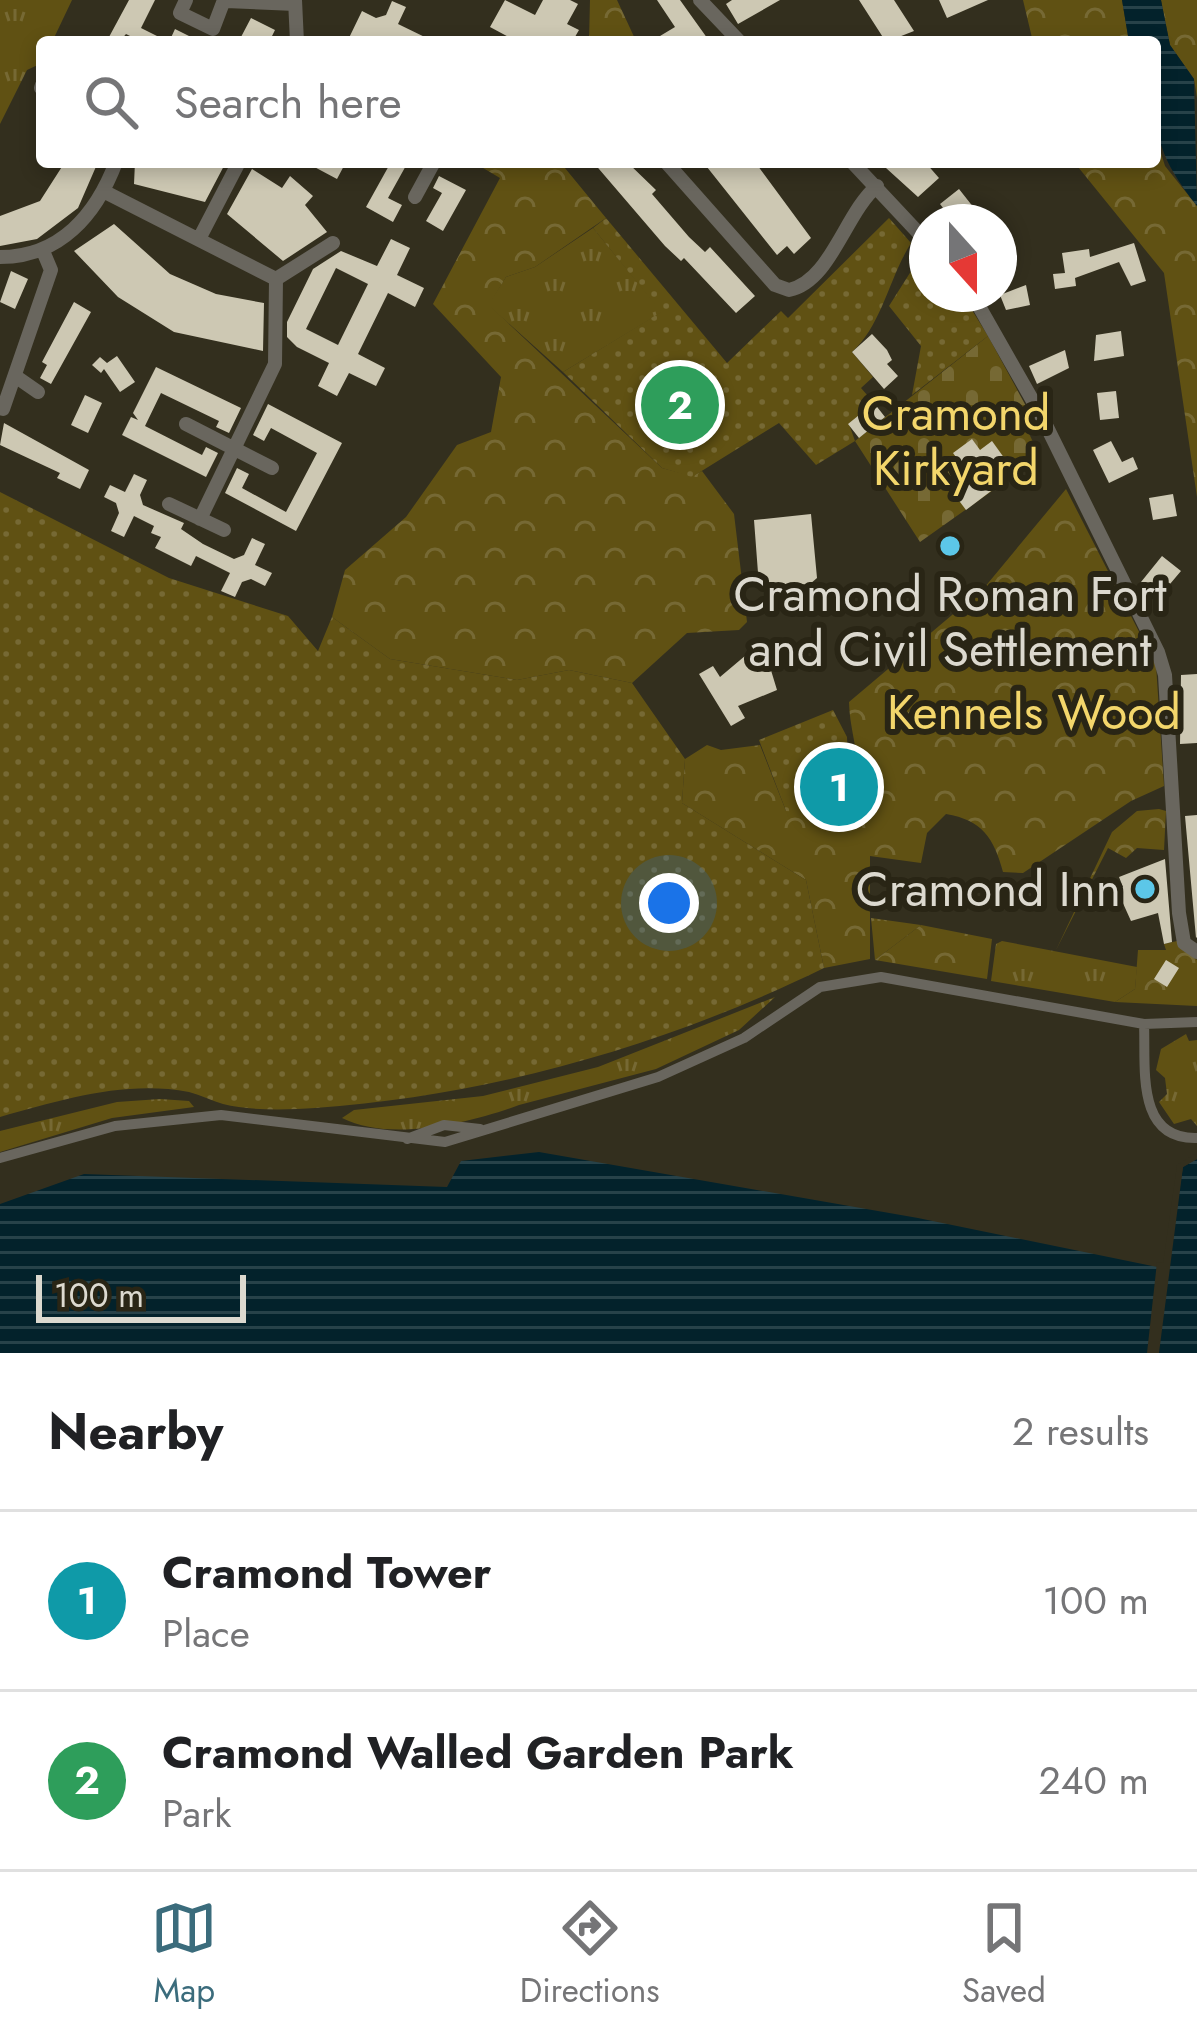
<!DOCTYPE html>
<style>
body{margin:0;font-family:Jost,sans-serif;background:#f2f2f2;color:#202124}
.compass{position:absolute;left:909px;top:204px;width:108px;height:108px;border-radius:50%;background:#fff;box-shadow:0 6px 18px #0003;rotate:159deg}
.scale{position:absolute;left:36px;bottom:30px;width:210px;box-sizing:border-box;padding-left:12px;border:6px solid #dcd9cf;border-top:0;font-size:33px;line-height:42px;white-space:nowrap;color:#dcd9cf;-webkit-text-stroke:9px #292515;paint-order:stroke}
.you{position:absolute;left:669px;top:903px;width:42px;height:42px;margin:-30px;border:9px solid #fff;border-radius:50%;background:#1a73e8;box-shadow:0 0 0 18px #1a73e833}
.badge{display:grid;place-items:center;width:78px;height:78px;border-radius:50%;background:#3b6c7c;color:#fff;font-size:39px;font-weight:700}
.pin{position:absolute;translate:-50% -50%;border:6px solid #fff;box-shadow:0 3px 12px #0006}
.list{margin:0;padding:0;list-style:none}
h2{display:flex;justify-content:space-between;align-items:center;height:156px;margin:0;padding:0 48px;font-size:51px}
h2 small{font-size:39px;font-weight:400;color:#757577}
.list li{display:grid;grid-template-columns:78px 1fr auto;gap:36px;align-items:center;box-sizing:border-box;height:180px;padding:0 48px;border-top:3px solid #e0e0e0}
.list b{display:block;font-size:45px;white-space:nowrap}
.list p{margin:0;font-size:39px;white-space:nowrap;color:#757577}
.list em{font-size:39px;font-style:normal;color:#757577}
.icon{flex:none;width:66px;height:66px;fill:none;stroke:currentColor;stroke-width:2;stroke-linecap:round;stroke-linejoin:round}
.map{position:relative;flex:none;width:1197px;height:1353px;overflow:hidden}
.search{position:absolute;background:#fff;box-shadow:0 6px 18px #0003;left:36px;right:36px;top:36px;height:132px;display:flex;align-items:center;gap:30px;box-sizing:border-box;padding:0 42px;border-radius:12px;color:#757577;font-size:45px}
.sheet{height:516px;background:#fff}
nav{display:flex;justify-content:space-around;align-items:center;box-sizing:border-box;height:168px;border-top:3px solid #e0e0e0;background:#fff;font-size:33px;color:#757577}
nav a{display:grid;justify-items:center;gap:6px}
nav .on{color:#3b6c7c}
.map>svg:first-child{display:block}
.grass{fill:url(#grass-tufts)}
.forest{fill:url(#forest-crowns)}
.cemetery{fill:url(#cemetery-stones)}
.park{fill:url(#park-dots)}
.water{fill:url(#water-rules)}
.pier{fill:#332f1e}
.building{fill:#cdc8b3;fill-rule:evenodd}
.lines{fill:none;stroke-linecap:round;stroke-linejoin:round}
.pedestrian{stroke:#69665e;stroke-width:10}
.minor{stroke:#69665e;stroke-width:14}
.poi-dot{fill:#5cc7e8;stroke:#292515;stroke-width:4.5}
.labels{text-anchor:middle;dominant-baseline:central;stroke-width:12;stroke-linejoin:round;paint-order:stroke}
.park-label{font-size:48px;fill:#f3d66b;stroke:#292515}
.poi-label{font-size:48px;fill:#dcd9cf;stroke:#292515}
</style>
<div class="map">
<svg width="1197" height="1353" viewBox="0 0 1197 1353">
<defs>
<pattern id="grass-tufts" width="24" height="20" patternUnits="userSpaceOnUse" patternTransform="scale(3)"><rect width="24" height="20" fill="#605113"/><path d="M3 7l-1-3M5 7V3M7 7l1-3M15 17l-1-3M17 17v-4M19 17l1-3" fill="none" stroke="#766934"/></pattern>
<pattern id="forest-crowns" width="20" height="18" patternUnits="userSpaceOnUse" patternTransform="scale(3)"><rect width="20" height="18" fill="#605113"/><path d="M2 6a3 3 0 1 1 6 0M12 15a3 3 0 1 1 6 0" fill="none" stroke="#766934"/></pattern>
<pattern id="cemetery-stones" width="16" height="16" patternUnits="userSpaceOnUse" patternTransform="scale(3)"><rect width="16" height="16" fill="#605113"/><path d="M2 7V4a2 2 0 0 1 4 0v3zM10 15v-3a2 2 0 0 1 4 0v3z" fill="#766934"/></pattern>
<pattern id="park-dots" width="8" height="8" patternUnits="userSpaceOnUse" patternTransform="scale(3)"><rect width="8" height="8" fill="#605113"/><path d="M2 2h.1M6 6h.1" fill="none" stroke="#766934" stroke-width="1.8" stroke-linecap="round"/></pattern>
<pattern id="water-rules" width="6" height="5" patternUnits="userSpaceOnUse" patternTransform="scale(3)"><rect width="6" height="5" fill="#03222b"/><path d="M0 2.5h6" fill="none" stroke="#274249"/></pattern>
</defs>
<rect width="100%" height="100%" fill="#332f1e"/>
<path class="grass" d="M 0,0 L 72,0 L 52,42 L 42,42 L 42,63 L 27,70 L 0,124 Z
M 593,228 L 662,312 L 563,372 L 488,305 L 506,277 L 535,267 Z
M 871,918 L 921,925 L 875,960 Z
M 1002,941 L 1137,967 L 1135,989 L 1115,1002 L 991,981 L 996,944 Z
M 775,997 L 739,1030 L 656,1069 L 519,1105 C 473,1122 391,1143 342,1118 L 354,1110 L 483,1096 L 598,1067 Z
M 1186,1034 L 1189,1041 L 1197,1040 L 1197,1126 L 1191,1119 L 1174,1124 L 1159,1102 L 1167,1094 L 1165,1078 L 1156,1070 L 1161,1049 Z
M 160,1099 L 189,1101 L 194,1107 L 112,1118 L 0,1152 L 0,1131 L 117,1102 Z"/>
<path class="forest" d="M 590,0 L 617,0 L 636,41 L 589,42 Z
M 1023,0 L 1122,0 L 1129,42 L 1033,42 Z
M 1161,0 L 1197,0 L 1197,98 L 1194,79 L 1170,45 Z
M 1155,134 L 1165,166 L 1197,206 L 1197,497 L 1164,273 L 1074,162 L 1155,162 Z
M 473,162 L 560,162 L 606,218 L 535,267 L 506,277 L 489,305 L 662,468 L 692,476 L 702,471 L 734,514 L 747,622 L 739,630 L 687,633 L 632,683 L 569,670 L 517,680 L 390,659 L 332,617 L 345,570 L 406,517 L 457,445 L 491,432 L 501,377 L 433,304 L 500,178 Z
M 1066,489 L 1156,665 L 1164,786 L 1131,801 L 1023,873 L 1003,872 C 994,838 982,820 946,814 L 927,833 L 921,863 L 870,856 L 870,959 L 824,968 L 806,880 L 682,803 L 685,759 L 707,745 L 721,750 L 760,745 L 786,811 L 847,806 C 868,766 850,742 849,702 L 984,588 Z
M 1159,809 L 1166,811 L 1164,850 L 1137,848 L 1126,858 L 1108,848 L 1056,950 L 1112,832 L 1137,811 Z
M 921,925 L 992,939 L 987,979 L 875,960 Z
M 1177,941 L 1197,960 L 1197,1006 L 1115,1002 L 1135,989 L 1138,950 L 1166,950 L 1164,944 Z"/>
<path class="cemetery" d="M 988,336 L 1033,419 L 1025,425 L 1040,457 L 920,542 L 855,441 Z"/>
<path class="park" d="M 606,218 L 727,363 L 781,311 L 788,318 L 889,218 L 911,243 C 889,278 882,325 852,352 L 873,377 L 861,388 L 874,403 L 849,424 L 855,441 L 816,465 L 779,423 L 692,477 L 662,468 L 563,372 L 661,312 L 593,228 Z
M 920,257 L 927,259 L 927,294 L 962,294 L 988,336 L 912,395 L 921,346 L 889,306 Z
M 0,492 L 169,578 L 288,616 L 318,651 L 332,617 L 390,659 L 517,680 L 569,670 L 632,683 L 685,759 L 682,803 L 806,880 L 824,968 C 664,1046 492,1095 315,1108 C 288,1110 250,1111 223,1104 C 212,1101 201,1095 189,1092 C 124,1080 62,1100 0,1117 Z
M 833,710 L 847,737 L 848,761 L 795,785 L 801,812 L 786,811 L 759,740 Z"/>
<path class="water" d="M 1122,0 L 1161,0 L 1170,45 L 1194,79 L 1197,206 C 1147,143 1155,119 1155,42 L 1129,42 Z
M 539,1152 L 918,1218 L 1167,1269 L 1183,1167 L 1197,1159 L 1197,1353 L 0,1353 L 0,1204 L 84,1174 L 447,1187 L 461,1161 Z"/>
<path class="pier" d="M 1197,1153 L 1197,1159 L 1183,1167 L 1159,1353 L 1147,1353 L 1157,1262 L 1163,1263 L 1177,1165 Z"/>
<path class="building" d="M 129,0 L 155,0 L 141,28 L 169,42 L 175,29 L 201,42 L 142,42 L 126,34 L 119,42 L 109,37 Z
M 505,0 L 535,15 L 543,0 L 570,0 L 578,4 L 567,24 L 579,30 L 572,42 L 518,42 L 490,27 Z
M 657,0 L 680,0 L 710,42 L 650,42 L 675,27 Z
M 732,0 L 780,0 L 738,24 L 726,4 Z
M 859,0 L 894,0 L 914,31 L 886,42 Z
M 939,0 L 988,0 L 947,18 Z
M 392,1 L 406,7 L 398,24 L 435,42 L 347,42 L 362,11 L 376,18 L 386,15 Z
M 251,18 L 275,30 L 269,42 L 241,37 Z
M 65,162 L 98,162 L 78,208 L 37,239 L 0,246 L 0,216 L 40,201 Z
M 135,162 L 226,162 L 205,202 L 134,184 Z
M 305,162 L 346,162 L 337,179 Z
M 391,162 L 408,162 L 388,198 L 402,205 L 393,222 L 366,207 Z
M 593,162 L 627,162 L 656,190 L 652,194 L 689,237 L 705,252 L 710,247 L 755,296 L 736,313 L 684,258 L 681,261 L 665,246 Z
M 703,162 L 755,162 L 811,238 L 794,254 L 787,246 L 777,255 Z
M 892,162 L 925,162 L 939,178 L 918,197 L 886,168 Z
M 252,169 L 282,188 L 290,176 L 313,196 L 305,205 L 327,232 L 283,261 L 227,214 Z
M 439,176 L 466,190 L 443,231 L 426,221 L 442,193 L 433,188 Z
M 959,189 L 974,208 L 954,222 L 940,204 Z
M 114,224 L 170,274 L 216,294 L 264,303 L 263,351 L 174,332 L 118,297 L 74,251 Z
M 391,239 L 410,248 L 397,275 L 424,288 L 415,307 L 388,293 L 358,354 L 385,368 L 376,386 L 349,373 L 337,396 L 318,386 L 329,363 L 297,347 L 287,337 L 287,322 L 313,269 L 341,251 L 377,266 ZM 336,268 L 368,284 L 338,345 L 306,329 Z
M 1134,243 L 1146,281 L 1131,286 L 1119,262 L 1075,278 L 1076,286 L 1055,289 L 1053,274 L 1065,273 L 1062,253 L 1089,249 L 1090,257 Z
M 11,271 L 28,279 L 15,309 L 0,302 Z
M 1026,285 L 1030,305 L 1006,310 L 1000,295 Z
M 74,302 L 91,312 L 51,384 L 40,378 L 47,365 L 42,362 Z
M 1121,331 L 1124,356 L 1094,361 L 1096,335 Z
M 872,334 L 887,350 L 892,360 L 887,364 L 898,376 L 884,389 L 852,352 Z
M 1065,350 L 1069,368 L 1037,384 L 1029,366 Z
M 117,356 L 135,382 L 120,392 L 104,369 L 101,373 L 92,365 L 100,357 L 107,363 Z
M 156,367 L 241,408 L 229,433 L 216,427 L 219,421 L 161,393 L 145,426 L 202,455 L 206,447 L 218,453 L 206,477 L 122,435 L 131,417 L 138,420 L 133,413 Z
M 1116,391 L 1119,418 L 1100,420 L 1097,393 Z
M 85,395 L 102,403 L 88,433 L 71,425 Z
M 874,403 L 885,417 L 859,438 L 848,424 Z
M 268,404 L 342,443 L 296,531 L 225,493 L 237,468 L 249,474 L 242,488 L 286,512 L 317,453 L 271,428 L 264,441 L 253,435 Z
M 4,423 L 89,470 L 80,489 L 57,478 L 60,473 L 0,445 Z
M 972,439 L 980,450 L 992,441 L 1015,473 L 966,510 L 948,486 L 959,478 L 954,470 L 961,464 L 953,453 Z
M 1111,441 L 1122,462 L 1133,457 L 1138,469 L 1109,483 L 1093,450 Z
M 134,474 L 147,480 L 140,495 L 143,505 L 184,523 L 181,529 L 203,544 L 234,559 L 244,555 L 252,538 L 265,544 L 255,565 L 272,573 L 265,586 L 251,579 L 242,582 L 235,597 L 221,591 L 230,573 L 196,556 L 191,566 L 155,548 L 161,537 L 151,533 L 154,526 L 134,516 L 124,537 L 111,531 L 119,513 L 116,503 L 104,497 L 110,485 L 125,492 Z
M 1173,494 L 1177,516 L 1153,520 L 1149,498 Z
M 811,514 L 817,578 L 810,584 L 759,586 L 754,520 Z
M 1162,556 L 1181,571 L 1159,597 L 1141,582 Z
M 752,650 L 770,667 L 777,690 L 738,706 L 745,718 L 731,726 L 699,674 L 713,666 L 720,677 Z
M 1197,674 L 1197,743 L 1180,744 L 1181,675 Z
M 846,771 L 858,799 L 845,804 L 842,797 L 822,805 L 816,791 Z
M 1197,815 L 1197,937 L 1196,938 L 1185,816 Z
M 1165,859 L 1172,942 L 1164,944 L 1158,913 L 1131,921 L 1117,890 L 1123,887 L 1119,877 Z
M 1166,960 L 1179,968 L 1167,987 L 1154,979 Z"/>
<g class="lines">
<path class="pedestrian" d="M 1144,1024 L 1197,1022
M 407,1139 L 444,1125 L 480,1129
M 0,1158 L 115,1126 L 221,1115 L 445,1142 L 658,1077 L 744,1038 L 820,987 L 881,977 L 1144,1024 C 1146,1067 1135,1140 1197,1138"/>
<path class="minor" d="M 186,0 L 180,13 L 213,29 L 224,0
M 295,0 L 297,42
M 700,0 L 740,42
M 226,1 L 295,4
M 41,88 L 42,85
M 666,162 L 775,285 L 789,290 C 831,281 845,213 877,186
M 852,162 L 927,242
M 105,192 L 276,279
M 415,197 L 434,162
M 199,239 L 239,162
M 0,257 C 60,257 96,215 116,162
M 972,294 L 1042,417 L 1158,652 L 1165,675 L 1179,913 L 1184,943 L 1197,952
M 15,376 L 38,392
M 3,409 L 51,270 L 43,251
M 186,424 L 272,468
M 169,504 L 224,530
M 200,519 L 275,364 L 276,279 L 333,243"/>
</g>
<g class="poi-dot">
<circle cx="950" cy="546" r="12"/>
<circle cx="1145" cy="889" r="12"/>
</g>
<g class="labels">
<g class="park-label">
<text x="956" y="413">Cramond<tspan x="956" dy="55">Kirkyard</tspan></text>
<text x="1034" y="712">Kennels Wood</text>
</g>
<g class="poi-label">
<text x="950" y="594">Cramond Roman Fort<tspan x="950" dy="55">and Civil Settlement</tspan></text>
<text x="1121" y="889" text-anchor="end">Cramond Inn</text>
</g>
</g>
</svg>
<svg class="compass" viewBox="-18 -18 36 36"><path d="M0-13l5 13h-10z" fill="#e53935"/><path d="M0 13l5-13h-10z" fill="#757577"/></svg>
<div class="scale">100 m</div>
<div class="you"></div>
<div class="pin badge" style="left:839px;top:787px;background:#0f9aa8">1</div>
<div class="pin badge" style="left:680px;top:405px;background:#2e9e5b">2</div>
<div class="search"><svg class="icon" aria-label="search" viewBox="0 0 24 24"><circle cx="10" cy="10" r="6"/><path d="M15 15l6 6"/></svg>Search here</div>
</div>
<section class="sheet">
<h2>Nearby<small>2 results</small></h2>
<ul class="list">
<li><span class="badge" style="background:#0f9aa8">1</span><div><b>Cramond Tower</b><p>Place</p></div><em>100 m</em></li>
<li><span class="badge" style="background:#2e9e5b">2</span><div><b>Cramond Walled Garden Park</b><p>Park</p></div><em>240 m</em></li>
</ul>
</section>
<nav>
<a class="on"><svg class="icon" aria-label="map" viewBox="0 0 24 24"><path d="M3 6l6-2 6 2 6-2v14l-6 2-6-2-6 2zM9 4v14M15 6v14"/></svg>Map</a>
<a><svg class="icon" aria-label="directions" viewBox="0 0 24 24"><path d="M12 3l9 9-9 9-9-9zM9 14v-3h6M13 9l2 2-2 2"/></svg>Directions</a>
<a><svg class="icon" aria-label="saved" viewBox="0 0 24 24"><path d="M7 4h10v16l-5-4-5 4z"/></svg>Saved</a>
</nav>
